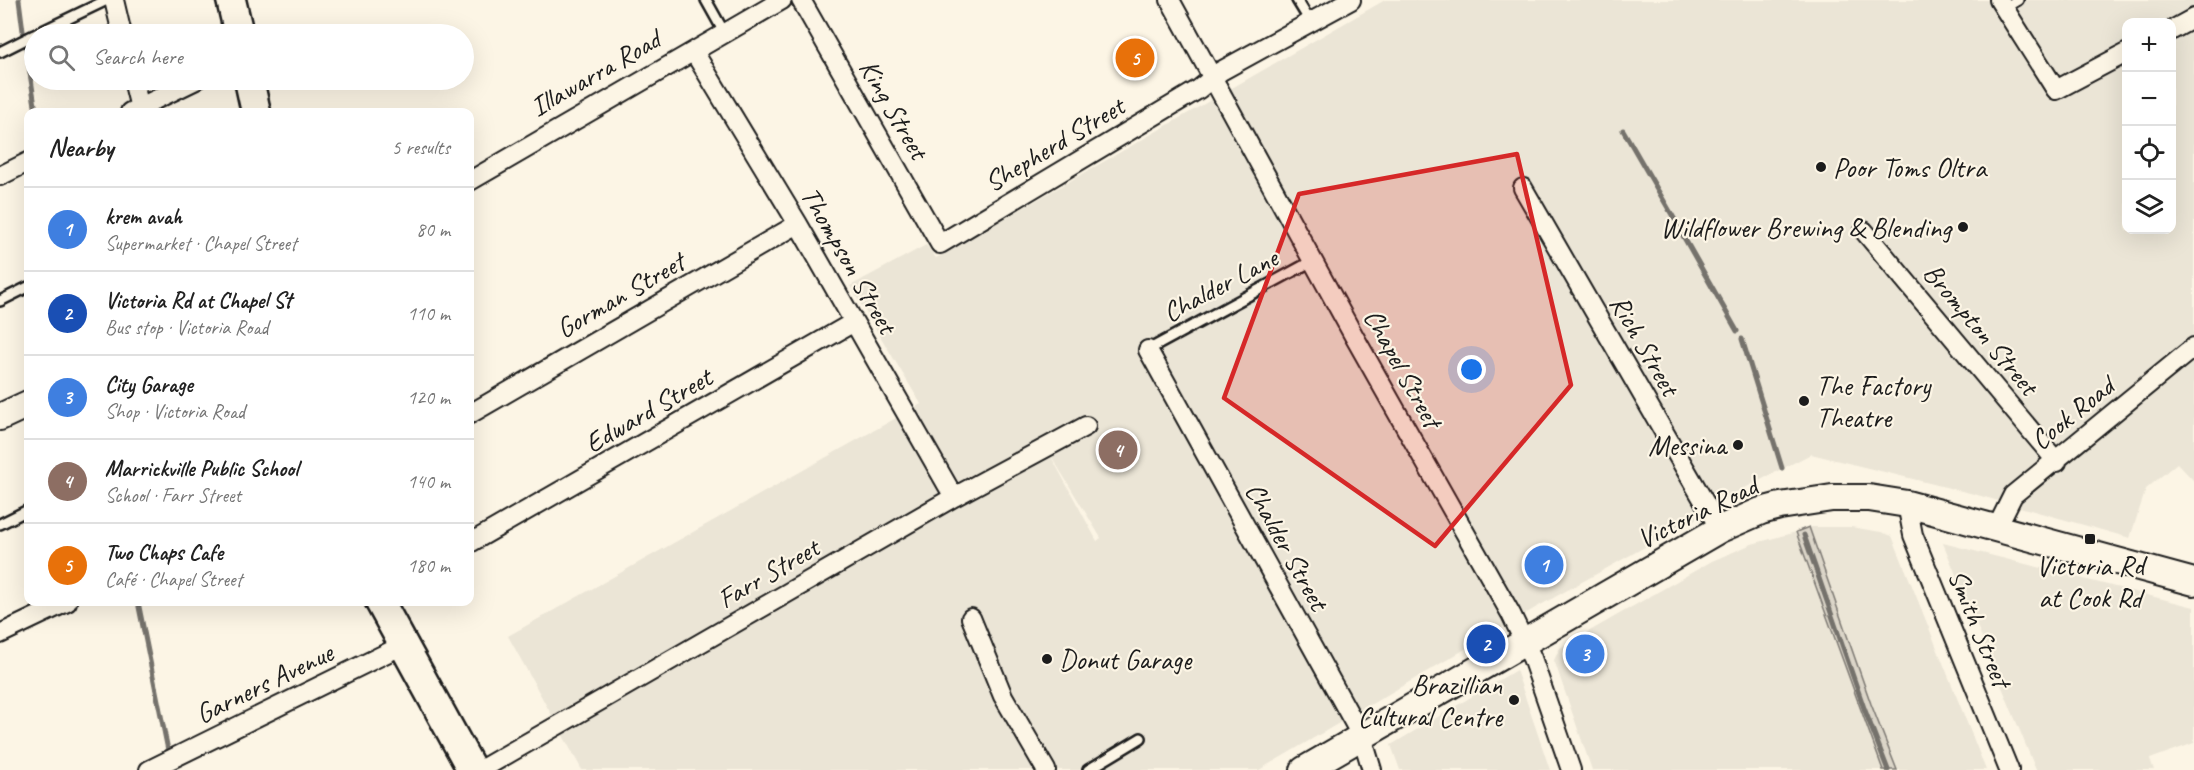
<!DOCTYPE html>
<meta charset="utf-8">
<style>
body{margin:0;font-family:Caveat,sans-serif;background:#f6f6f6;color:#222}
.controls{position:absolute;right:18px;top:18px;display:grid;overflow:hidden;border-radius:12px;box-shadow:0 6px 24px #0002}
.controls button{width:54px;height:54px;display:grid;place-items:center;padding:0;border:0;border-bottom:2px solid #e0e0e0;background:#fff;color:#222;font:30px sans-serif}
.you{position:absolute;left:1472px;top:370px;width:21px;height:21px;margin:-15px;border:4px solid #fff;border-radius:50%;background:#1a73e8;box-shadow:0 0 0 9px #1a73e833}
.badge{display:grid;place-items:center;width:39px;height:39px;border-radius:50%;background:#7c3aed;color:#fff;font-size:20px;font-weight:700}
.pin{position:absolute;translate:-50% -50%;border:3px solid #fff;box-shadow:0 2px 6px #0006}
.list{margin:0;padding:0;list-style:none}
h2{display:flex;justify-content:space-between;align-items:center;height:78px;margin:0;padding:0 24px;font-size:26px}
h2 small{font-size:20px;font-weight:400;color:#767676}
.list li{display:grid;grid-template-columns:39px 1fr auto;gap:18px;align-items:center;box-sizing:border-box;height:84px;padding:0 24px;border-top:2px solid #e0e0e0}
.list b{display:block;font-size:22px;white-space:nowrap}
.list p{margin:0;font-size:20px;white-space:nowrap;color:#767676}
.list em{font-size:20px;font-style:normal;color:#767676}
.icon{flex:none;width:33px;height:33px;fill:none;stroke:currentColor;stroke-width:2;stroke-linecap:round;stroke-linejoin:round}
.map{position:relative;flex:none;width:2194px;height:770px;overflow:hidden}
.search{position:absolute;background:#fff;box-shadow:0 6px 24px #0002;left:24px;top:24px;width:450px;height:66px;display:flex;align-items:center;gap:15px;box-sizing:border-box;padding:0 21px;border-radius:33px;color:#767676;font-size:22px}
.panel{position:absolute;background:#fff;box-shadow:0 6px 24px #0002;left:24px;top:108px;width:450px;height:498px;border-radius:12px}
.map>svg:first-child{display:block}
.built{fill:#ebe5d6;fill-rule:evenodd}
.green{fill:#dbd5c8;stroke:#7c7872;stroke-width:1.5}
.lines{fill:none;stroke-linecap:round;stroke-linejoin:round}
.stream{stroke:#75726c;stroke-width:5}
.lane-casing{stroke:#1c1c1c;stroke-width:14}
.street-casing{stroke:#1c1c1c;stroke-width:22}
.secondary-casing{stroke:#1c1c1c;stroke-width:30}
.primary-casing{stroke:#1c1c1c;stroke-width:33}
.lane{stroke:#fcf5e5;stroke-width:9}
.street{stroke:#fcf5e5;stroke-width:18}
.secondary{stroke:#fcf5e5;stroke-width:26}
.primary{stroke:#fcf5e5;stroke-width:28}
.marked{fill:#d62828;fill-opacity:0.2;stroke:#d62828;stroke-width:4.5;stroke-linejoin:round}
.poi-dot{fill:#1c1c1c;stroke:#fcf5e5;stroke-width:2}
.labels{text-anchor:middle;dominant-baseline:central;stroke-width:4.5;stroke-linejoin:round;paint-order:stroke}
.street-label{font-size:28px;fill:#1c1c1c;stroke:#fcf5e5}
.poi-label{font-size:28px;fill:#1c1c1c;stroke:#fcf5e5;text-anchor:start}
</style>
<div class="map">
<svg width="2194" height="770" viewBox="0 0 2194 770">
<rect width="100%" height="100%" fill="#fcf5e5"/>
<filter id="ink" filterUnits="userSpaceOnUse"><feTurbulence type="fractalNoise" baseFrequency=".0167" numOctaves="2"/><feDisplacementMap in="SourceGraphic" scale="12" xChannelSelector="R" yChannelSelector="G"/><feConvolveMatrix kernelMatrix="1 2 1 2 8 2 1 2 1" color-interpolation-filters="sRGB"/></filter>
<g filter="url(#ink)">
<path class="built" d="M 1385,0 L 2194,0 L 2194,481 L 2177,463 L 2146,489 L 2130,538 L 1974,494 L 1811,454 L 1737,492 L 1697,518 L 1537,607 L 1259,770 L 582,770 L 508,636 L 921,404 L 850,286 L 926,245 L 936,258 ZM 2126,22 L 2172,22 L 2172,230 L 2126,230 ZM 1047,449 L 1101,538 L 1097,541 Z
M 1809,527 L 1851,527 L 1881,532 L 1892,536 L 1986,770 L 1897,770 L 1871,704 Z
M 1796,532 L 1883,770 L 1592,770 L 1554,660 L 1560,648 L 1712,561 L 1752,544 Z
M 1943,543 L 2194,607 L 2194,743 L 2150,759 L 2154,770 L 2036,770 Z
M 1516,670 L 1550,770 L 1400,770 L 1391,745 Z"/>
<path class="green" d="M 1809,527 L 1871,704 L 1897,770 L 1883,770 L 1796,532 Z"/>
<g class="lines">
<path class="stream" d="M 19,0 L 23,31
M 26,47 L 36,112
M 1623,130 L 1675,220
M 1678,227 L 1737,331
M 1742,339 L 1782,468
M 1804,535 L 1864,708 L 1888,770
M 138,602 L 172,770"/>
<g class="lane-casing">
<path id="lane" d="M 706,0 L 725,34
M 1297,0 L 1311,23
M 2004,8 L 2018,0
M 36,34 L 107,0
M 0,52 L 34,35
M 0,301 L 28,287
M 1148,350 L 1314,260
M 0,524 L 28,510
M 1088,770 L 1141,738"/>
</g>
<g class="street-casing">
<path id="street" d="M 114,0 L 122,34
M 801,0 L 940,244 L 1199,89 L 1221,71 L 1351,0
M 1170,0 L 1355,338 L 1511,614 L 1532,658 L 1571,770
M 1999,0 L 2056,90 L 2126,53
M 2172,30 L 2194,18
M 694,52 L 798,224 L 954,497
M 133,80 L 140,108
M 130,112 L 196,80
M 0,176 L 28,162
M 470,181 L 782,0
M 1523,188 L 1720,529
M 1864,231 L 2057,462
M 1148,350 L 1362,737 L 1372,770
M 470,414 L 798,224
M 1907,504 L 1913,535 L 2009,770
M 1996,529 L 2013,495 L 2194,347
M 470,543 L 854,322
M 971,618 L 1003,696 L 1046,770
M 0,634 L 67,602
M 149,770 L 403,645
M 480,770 L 954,497 L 1086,426"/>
</g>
<g class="secondary-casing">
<path id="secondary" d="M 0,417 L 28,404
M 1304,770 L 1720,529 L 1761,511 L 1780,506 L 1832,498 L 1869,498 L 1907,504 L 2194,582"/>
</g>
<g class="primary-casing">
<path id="primary" d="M 231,0 L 239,34
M 249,80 L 256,112
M 380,602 L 472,770"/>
</g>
<use href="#lane" class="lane"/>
<use href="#street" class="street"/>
<use href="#secondary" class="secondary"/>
<use href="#primary" class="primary"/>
</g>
</g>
<path class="marked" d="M 1517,154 L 1571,385 L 1435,546 L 1224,398 L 1299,194 Z"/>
<g class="poi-dot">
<circle cx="1821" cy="167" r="6"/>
<circle cx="1963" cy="227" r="6"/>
<circle cx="1804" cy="401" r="6"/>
<circle cx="1738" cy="445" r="6"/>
<rect x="2084" y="533" width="12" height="12" rx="3"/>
<circle cx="1047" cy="659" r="6"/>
<circle cx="1514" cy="700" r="6"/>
</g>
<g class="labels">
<g class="street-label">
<text transform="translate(595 73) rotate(-30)">Illawarra Road</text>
<text transform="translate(894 109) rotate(60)">King Street</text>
<text transform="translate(1054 144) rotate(-31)">Shepherd Street</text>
<text transform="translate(849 260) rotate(60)">Thompson Street</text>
<text transform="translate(1220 285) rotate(-28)">Chalder Lane</text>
<text transform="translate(620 295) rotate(-30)">Gorman Street</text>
<text transform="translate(1981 329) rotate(50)">Brompton Street</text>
<text transform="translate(1645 345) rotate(60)">Rich Street</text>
<text transform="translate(1403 368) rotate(61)">Chapel Street</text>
<text transform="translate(648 410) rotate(-30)">Edward Street</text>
<text transform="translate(2072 413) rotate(-39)">Cook Road</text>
<text transform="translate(1697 512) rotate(-26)">Victoria Road</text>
<text transform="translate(1287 546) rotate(61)">Chalder Street</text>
<text transform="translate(768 573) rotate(-30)">Farr Street</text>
<text transform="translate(1980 628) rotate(68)">Smith Street</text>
<text transform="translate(264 683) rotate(-26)">Garners Avenue</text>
</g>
<g class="poi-label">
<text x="1833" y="167">Poor Toms Oltra</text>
<text x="1951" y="227" text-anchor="end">Wildflower Brewing &amp; Blending</text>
<text x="1816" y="385">The Factory<tspan x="1816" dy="32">Theatre</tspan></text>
<text x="1726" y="445" text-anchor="end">Messina</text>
<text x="2090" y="565" text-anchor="middle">Victoria Rd<tspan x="2090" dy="32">at Cook Rd</tspan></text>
<text x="1059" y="659">Donut Garage</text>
<text x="1502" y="684" text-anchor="end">Brazillian<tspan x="1502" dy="32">Cultural Centre</tspan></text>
</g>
</g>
</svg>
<div class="controls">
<button>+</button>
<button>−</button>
<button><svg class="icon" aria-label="locate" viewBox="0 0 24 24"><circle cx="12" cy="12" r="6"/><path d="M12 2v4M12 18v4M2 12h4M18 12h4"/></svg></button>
<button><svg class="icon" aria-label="layers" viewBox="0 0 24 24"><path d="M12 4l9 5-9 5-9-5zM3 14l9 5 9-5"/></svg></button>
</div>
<div class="you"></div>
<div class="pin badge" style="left:1544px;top:565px;background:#3f7fe0">1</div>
<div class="pin badge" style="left:1486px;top:644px;background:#1a4fb4">2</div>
<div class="pin badge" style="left:1585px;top:654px;background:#3f7fe0">3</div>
<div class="pin badge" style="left:1118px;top:450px;background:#8d6e63">4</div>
<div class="pin badge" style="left:1135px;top:58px;background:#e8710a">5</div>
<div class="search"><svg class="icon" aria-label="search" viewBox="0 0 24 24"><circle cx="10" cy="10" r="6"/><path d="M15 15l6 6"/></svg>Search here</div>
<section class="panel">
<h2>Nearby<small>5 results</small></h2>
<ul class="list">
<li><span class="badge" style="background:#3f7fe0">1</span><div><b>krem avah</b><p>Supermarket · Chapel Street</p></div><em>80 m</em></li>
<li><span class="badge" style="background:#1a4fb4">2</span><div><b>Victoria Rd at Chapel St</b><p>Bus stop · Victoria Road</p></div><em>110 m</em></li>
<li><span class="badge" style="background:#3f7fe0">3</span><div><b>City Garage</b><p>Shop · Victoria Road</p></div><em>120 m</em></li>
<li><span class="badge" style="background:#8d6e63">4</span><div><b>Marrickville Public School</b><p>School · Farr Street</p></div><em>140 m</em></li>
<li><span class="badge" style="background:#e8710a">5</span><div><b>Two Chaps Cafe</b><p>Café · Chapel Street</p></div><em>180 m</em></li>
</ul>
</section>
</div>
